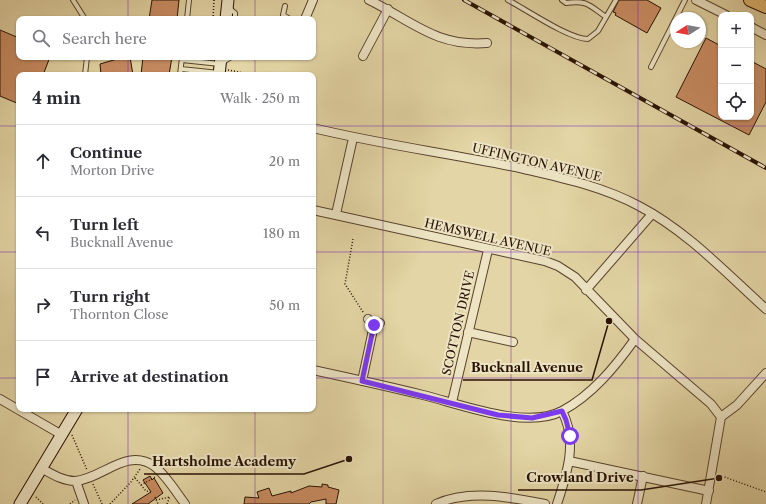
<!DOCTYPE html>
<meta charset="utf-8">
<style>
body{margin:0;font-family:"Libre Caslon Text",serif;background:#f2f2f3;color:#2b2b33}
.controls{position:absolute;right:12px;top:12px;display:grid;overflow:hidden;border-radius:8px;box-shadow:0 1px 3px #0004}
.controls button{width:36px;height:36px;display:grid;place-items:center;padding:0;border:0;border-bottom:1px solid #e1e1e2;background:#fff;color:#2b2b33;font:20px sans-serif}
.compass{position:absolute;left:670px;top:12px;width:36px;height:36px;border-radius:50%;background:#fff;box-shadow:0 1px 3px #0004;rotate:259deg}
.stop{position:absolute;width:12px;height:12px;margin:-9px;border:3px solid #7c3aed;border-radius:50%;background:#fff}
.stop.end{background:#7c3aed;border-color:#fff;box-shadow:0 1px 4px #0008}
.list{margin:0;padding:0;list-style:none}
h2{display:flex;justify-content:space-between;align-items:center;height:52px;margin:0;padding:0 16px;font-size:17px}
h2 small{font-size:13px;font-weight:400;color:#7c7c81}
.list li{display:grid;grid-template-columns:26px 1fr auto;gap:12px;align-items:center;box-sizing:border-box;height:72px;padding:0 16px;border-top:1px solid #e1e1e2}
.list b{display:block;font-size:15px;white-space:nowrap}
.list p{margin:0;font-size:13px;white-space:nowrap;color:#7c7c81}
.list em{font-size:13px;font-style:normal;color:#7c7c81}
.icon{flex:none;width:22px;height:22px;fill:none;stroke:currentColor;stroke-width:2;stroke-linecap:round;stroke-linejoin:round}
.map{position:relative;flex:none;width:766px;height:504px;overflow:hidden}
.search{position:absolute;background:#fff;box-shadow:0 1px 3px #0004;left:16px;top:16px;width:300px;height:44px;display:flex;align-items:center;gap:10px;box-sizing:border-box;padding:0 14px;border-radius:8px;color:#7c7c81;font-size:15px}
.panel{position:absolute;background:#fff;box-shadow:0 1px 3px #0004;left:16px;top:72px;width:300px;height:340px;border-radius:8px}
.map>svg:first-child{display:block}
.building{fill:#c98c62;stroke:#281202}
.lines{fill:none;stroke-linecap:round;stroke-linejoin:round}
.lane-casing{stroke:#57432b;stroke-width:6}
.street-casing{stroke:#57432b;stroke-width:10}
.secondary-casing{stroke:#281202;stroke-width:13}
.primary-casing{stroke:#281202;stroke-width:14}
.path{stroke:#281202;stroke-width:1.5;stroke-dasharray:1 2;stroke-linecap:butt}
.lane{stroke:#ede4c4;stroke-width:4}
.street{stroke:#ede4c4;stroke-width:8}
.secondary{stroke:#ede4c4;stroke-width:11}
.primary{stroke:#e2ba72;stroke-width:12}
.rail-casing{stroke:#281202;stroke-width:4}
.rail{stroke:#ede4c4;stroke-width:2.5;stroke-dasharray:8;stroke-linecap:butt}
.route{stroke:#7c3aed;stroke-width:5}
.grid{fill:none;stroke:#7b2cbf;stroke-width:1;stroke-opacity:0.55}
.labels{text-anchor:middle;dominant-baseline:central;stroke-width:4;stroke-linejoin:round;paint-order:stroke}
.street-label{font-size:12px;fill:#281202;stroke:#ede4c4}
.leader{fill:none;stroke:#281202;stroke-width:1.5}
.callout-dot{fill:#281202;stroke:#ede4c4;stroke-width:1.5}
.callout-label{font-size:13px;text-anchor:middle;font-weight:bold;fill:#281202;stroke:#ede4c4;stroke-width:4;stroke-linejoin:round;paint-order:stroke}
</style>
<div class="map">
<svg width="766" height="504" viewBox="0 0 766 504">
<rect width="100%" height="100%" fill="#e3d5a5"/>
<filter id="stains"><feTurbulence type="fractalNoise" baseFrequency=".005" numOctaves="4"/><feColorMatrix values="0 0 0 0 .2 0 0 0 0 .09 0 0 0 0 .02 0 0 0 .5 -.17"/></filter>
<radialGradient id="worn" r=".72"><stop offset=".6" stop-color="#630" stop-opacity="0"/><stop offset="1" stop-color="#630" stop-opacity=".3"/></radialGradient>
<path class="building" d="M 152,0 L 179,0 L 177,19 L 149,19 Z
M 619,0 L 647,0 L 661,8 L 647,33 L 615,15 L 616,13 L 613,12 Z
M 0,30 L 19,38 L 19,57 L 50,57 L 43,75 L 19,75 L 19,104 L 0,96 Z
M 706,38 L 721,46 L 721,117 L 751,117 L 751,61 L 766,69 L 766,102 L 749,135 L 676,97 Z
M 124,57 L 130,57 L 133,75 L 101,75 L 100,64 Z
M 143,57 L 172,57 L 169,75 L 141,75 Z
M 150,476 L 152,480 L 154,478 L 163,493 L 148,504 L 132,504 L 151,492 L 143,480 Z
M 322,484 L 328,485 L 328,487 L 339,490 L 336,504 L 326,504 L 326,499 L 311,502 L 309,504 L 244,504 L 245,497 L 259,498 L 257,492 L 269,488 L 272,496 L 291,491 L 291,493 L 309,486 L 322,487 Z"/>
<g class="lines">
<g class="lane-casing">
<path id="lane" d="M 73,0 L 85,19
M 508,0 C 527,10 569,39 588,39 L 598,31 L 616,0
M 562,0 L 566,3 C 587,0 589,5 606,17
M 285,6 L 283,15 L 290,19
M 229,8 L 235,13 L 235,19
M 187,19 L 189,0
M 182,60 L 220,64 L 231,57
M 651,67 L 685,0
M 181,69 L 219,73
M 85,75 L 87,57
M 180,75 L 182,57"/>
</g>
<g class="street-casing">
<path id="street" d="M 369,0 C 412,21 436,47 487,43
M 696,0 L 726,15
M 305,19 L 313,0
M 751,27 L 766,35
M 363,56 L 388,9
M 313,128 C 383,145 454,154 524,169 C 563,178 604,187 639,206 C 687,231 726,273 766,309
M 313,210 L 545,261 L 558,266 L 575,277 L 635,339 L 711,404 L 721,417
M 336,214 L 353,138
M 586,290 L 652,214
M 368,319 L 374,325
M 468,332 L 513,342
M 313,370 C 350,378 386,386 423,395 C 460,404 526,430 562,411 C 592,395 615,367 635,339
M 362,381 L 374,325 L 380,323
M 0,399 L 62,435
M 452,402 L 488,250
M 569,461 L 709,491
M 41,468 C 52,474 63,481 75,481 C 102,479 127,447 154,466 C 166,475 176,492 185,504
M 76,481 L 84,504
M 436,504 C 469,489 510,497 545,504
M 557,504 C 567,474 578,441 562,411
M 637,504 L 643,476
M 706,504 L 721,417 L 737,405 L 766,373"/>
</g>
<g class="secondary-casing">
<path id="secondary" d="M 226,19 L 228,0
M 219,75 L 221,57
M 20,504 L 77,409"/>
</g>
<g class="primary-casing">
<path id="primary" d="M 750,0 L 766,7"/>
</g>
<path class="path" d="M 213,19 L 214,0
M 228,70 L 255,75
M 353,239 L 345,284 L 363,312
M 313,241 L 315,231
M 72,435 L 87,470
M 719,475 L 766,492
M 135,478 L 146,491 L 152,492
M 93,484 L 102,504
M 141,485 L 155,477
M 36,497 L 43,504
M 155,497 L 158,504
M 156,500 L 170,497
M 70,504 L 75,500
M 110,504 L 131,482 L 140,469
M 167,504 L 170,496"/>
<use href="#lane" class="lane"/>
<use href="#street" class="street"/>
<use href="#secondary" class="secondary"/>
<use href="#primary" class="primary"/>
<g class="rail-casing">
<path id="rail" d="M 464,0 L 766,168"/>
</g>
<use href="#rail" class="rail"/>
</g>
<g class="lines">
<path class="route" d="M 374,325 L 362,381 L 498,415 L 532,418 L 562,411 L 566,420 L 570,436"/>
</g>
<path class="grid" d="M 128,0 L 128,19M 255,0 L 255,19M 383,0 L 383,504M 511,0 L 511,504M 638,0 L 638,504M 128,57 L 128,75M 255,57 L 255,75M 0,126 L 19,126M 313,126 L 766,126M 0,252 L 19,252M 313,252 L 766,252M 0,378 L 19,378M 313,378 L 766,378M 128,409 L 128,504M 255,409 L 255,504"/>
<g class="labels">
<g class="street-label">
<text transform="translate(537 162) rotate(13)">UFFINGTON AVENUE</text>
<text transform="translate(488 237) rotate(13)">HEMSWELL AVENUE</text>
<text transform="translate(458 323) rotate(-77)">SCOTTON DRIVE</text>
</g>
</g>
<path class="leader" d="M609 321L592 380H463M349 459L304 474H144M719 478L641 490H518"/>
<g class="callout-dot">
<circle cx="609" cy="321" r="4"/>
<circle cx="349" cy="459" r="4"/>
<circle cx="719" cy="478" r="4"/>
</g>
<g class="callout-label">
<text x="527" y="372">Bucknall Avenue</text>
<text x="224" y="466">Hartsholme Academy</text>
<text x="580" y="482">Crowland Drive</text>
</g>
<rect width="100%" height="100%" filter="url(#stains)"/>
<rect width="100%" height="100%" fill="url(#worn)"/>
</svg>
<div class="controls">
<button>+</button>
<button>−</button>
<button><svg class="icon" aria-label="locate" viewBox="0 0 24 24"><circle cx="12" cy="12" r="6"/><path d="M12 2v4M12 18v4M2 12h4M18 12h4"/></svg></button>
</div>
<svg class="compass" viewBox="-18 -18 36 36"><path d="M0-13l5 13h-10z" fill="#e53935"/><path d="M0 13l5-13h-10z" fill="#7c7c81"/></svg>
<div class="stop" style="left:570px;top:436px"></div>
<div class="stop end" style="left:374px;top:325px"></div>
<div class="search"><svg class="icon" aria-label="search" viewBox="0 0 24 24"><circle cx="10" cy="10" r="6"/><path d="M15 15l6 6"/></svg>Search here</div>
<section class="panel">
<h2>4 min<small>Walk · 250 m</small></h2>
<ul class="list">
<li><svg class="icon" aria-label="ahead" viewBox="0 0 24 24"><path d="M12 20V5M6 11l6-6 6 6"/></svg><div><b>Continue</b><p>Morton Drive</p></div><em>20 m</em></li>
<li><svg class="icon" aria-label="left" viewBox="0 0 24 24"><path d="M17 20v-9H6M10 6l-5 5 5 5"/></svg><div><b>Turn left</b><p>Bucknall Avenue</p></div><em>180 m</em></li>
<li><svg class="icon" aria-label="right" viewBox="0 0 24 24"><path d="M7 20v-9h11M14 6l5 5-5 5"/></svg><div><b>Turn right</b><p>Thornton Close</p></div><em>50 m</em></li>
<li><svg class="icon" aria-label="arrive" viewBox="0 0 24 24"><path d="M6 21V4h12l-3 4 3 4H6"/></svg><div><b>Arrive at destination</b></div></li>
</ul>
</section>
</div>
